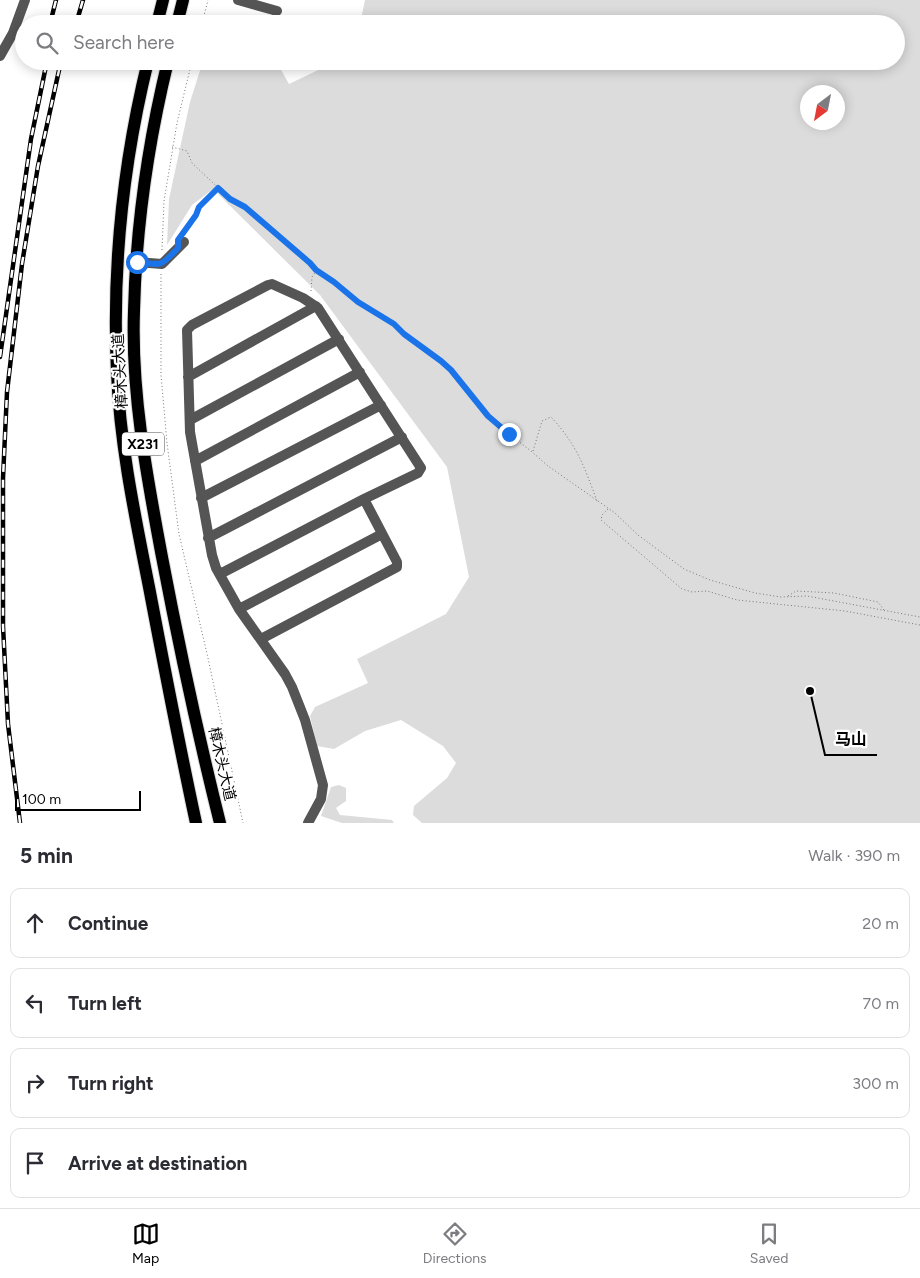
<!DOCTYPE html>
<meta charset="utf-8">
<style>
body{margin:0;font-family:Figtree,"Noto Sans SC",sans-serif;background:#f2f2f3;color:#2b2b33}
.compass{position:absolute;left:800px;top:85px;width:45px;height:45px;border-radius:50%;background:#fff;box-shadow:0 2px 12px #0003;rotate:212deg}
.scale{position:absolute;left:15px;bottom:12px;width:126px;box-sizing:border-box;padding-left:5px;border:2px solid #000;border-top:0;font-size:14px;line-height:18px;white-space:nowrap;color:#000;-webkit-text-stroke:4px #fff;paint-order:stroke}
.stop{position:absolute;width:15px;height:15px;margin:-11px;border:4px solid #1a73e8;border-radius:50%;background:#fff}
.stop.end{background:#1a73e8;border-color:#fff;box-shadow:0 1px 5px #0008}
.list{margin:0;padding:0;list-style:none}
h2{display:flex;justify-content:space-between;align-items:center;height:65px;margin:0;padding:0 20px;font-size:21px}
h2 small{font-size:16px;font-weight:400;color:#7c7c81}
.list li{display:grid;grid-template-columns:32px 1fr auto;gap:15px;align-items:center;box-sizing:border-box;height:70px;margin:0 10px 10px;padding:0 10px;border:1px solid #e1e1e2;border-radius:10px}
.list b{display:block;font-size:19px;white-space:nowrap}
.list em{font-size:16px;font-style:normal;color:#7c7c81}
.icon{flex:none;width:28px;height:28px;fill:none;stroke:currentColor;stroke-width:2;stroke-linecap:round;stroke-linejoin:round}
.map{position:relative;flex:none;width:920px;height:823px;overflow:hidden}
.search{position:absolute;background:#fff;box-shadow:0 2px 12px #0003;left:15px;right:15px;top:15px;height:55px;display:flex;align-items:center;gap:12px;box-sizing:border-box;padding:0 18px;border-radius:28px;color:#7c7c81;font-size:19px}
.sheet{height:385px;background:#fff}
nav{display:flex;justify-content:space-around;align-items:center;box-sizing:border-box;height:70px;border-top:1px solid #e1e1e2;background:#fff;font-size:14px;color:#7c7c81}
nav a{display:grid;justify-items:center;gap:2px}
nav .on{color:#000}
.map>svg:first-child{display:block}
.green{fill:#dcdcdc;fill-rule:evenodd}
.lines{fill:none;stroke-linecap:round;stroke-linejoin:round}
.major-casing{stroke:#dbdbdb;stroke-width:14}
.path{stroke:#777;stroke-width:1;stroke-dasharray:1 2.5;stroke-linecap:butt}
.minor{stroke:#555;stroke-width:10}
.major{stroke:#000;stroke-width:12}
.rail-casing{stroke:#000;stroke-width:4.5}
.rail{stroke:#fff;stroke-width:2.5;stroke-dasharray:8;stroke-linecap:butt}
.route{stroke:#1a73e8;stroke-width:6}
.labels{text-anchor:middle;dominant-baseline:central;stroke-width:4.5;stroke-linejoin:round;paint-order:stroke}
.shield{fill:#fff;stroke:#4c4c4c;stroke-width:1}
.shield-label{font-size:14px;font-weight:bold;fill:#000}
.street-label{font-size:15px;fill:#000;stroke:#fff}
.leader{fill:none;stroke:#000;stroke-width:2}
.callout-dot{fill:#000;stroke:#fff;stroke-width:2}
.callout-label{font-size:16px;text-anchor:middle;font-weight:bold;fill:#000;stroke:#fff;stroke-width:4.5;stroke-linejoin:round;paint-order:stroke}
</style>
<div class="map">
<svg width="920" height="823" viewBox="0 0 920 823">
<rect width="100%" height="100%" fill="#fff"/>
<path class="green" d="M 365,0 L 920,0 L 920,823 L 422,823 L 413,815 L 414,806 L 447,778 L 456,763 L 443,746 L 401,720 L 365,731 L 334,749 L 317,746 L 310,716 L 315,707 L 368,683 L 357,659 L 446,614 L 469,577 L 447,467 L 320,295 L 213,189 L 192,205 L 167,245 L 169,199 L 190,102 L 203,61 L 276,61 L 289,84 L 337,61 L 896,61 L 896,24 L 360,24 ZM 808,92 L 838,92 L 838,122 L 808,122 Z
M 339,785 L 346,788 L 346,801 L 336,808 L 340,815 L 392,820 L 394,823 L 342,823 L 321,816 L 331,787 Z"/>
<g class="lines">
<g class="major-casing">
<path id="major" d="M 157,24 L 163,0
M 177,24 L 183,0
M 148,61 C 123,163 112,268 117,373 C 120,445 135,516 149,587 C 164,666 179,744 196,823
M 168,61 C 148,143 136,227 134,311 C 131,393 147,477 162,557 C 179,646 198,735 220,823"/>
</g>
<path class="path" d="M 202,24 L 208,0
M 172,147 L 187,151 L 192,163 L 228,197 L 245,207 L 310,263 L 316,271 L 334,282 L 358,302 L 394,324 L 404,334 L 441,361 L 451,370 L 477,403 L 509,434 L 531,451 L 548,466 L 615,513 L 638,535 L 684,569 L 710,580 L 755,593 L 781,597 L 807,596 L 920,617
M 184,232 L 196,215 L 201,204 L 218,188
M 162,250 L 164,201 L 177,123 L 192,61
M 161,274 L 161,375 L 167,443 L 179,534 L 208,658 L 243,823
M 311,291 L 312,277 L 316,271
M 533,451 L 542,421 L 551,417 C 577,445 584,466 597,501
M 608,509 L 602,515 L 601,520 L 682,589 L 692,592 L 707,591 L 737,600 L 845,611 L 920,625
M 788,596 L 796,591 L 834,593 L 878,602 L 884,610"/>
<path class="minor" d="M 238,0 L 277,11
M 0,56 L 13,33 L 25,0
M 137,262 L 162,264 L 184,242
M 188,377 L 316,306
M 190,420 L 339,339
M 195,461 L 360,372
M 201,498 L 381,405
M 208,538 L 402,437
M 220,574 L 364,499
M 239,609 L 382,534
M 261,639 L 397,567 L 397,562 L 364,499 L 418,473 L 421,468 L 318,308 L 303,298 L 272,284 L 268,285 L 192,325 L 187,330 L 190,432 L 212,555 L 216,568 L 239,609 L 285,674 L 292,687 L 305,720 L 323,785 L 321,799 L 308,823"/>
<use href="#major" class="major"/>
<g class="rail-casing">
<path id="rail" d="M 50,24 L 56,0
M 76,24 L 83,0
M 0,357 L 31,139 L 47,61
M 20,823 L 8,724 L 3,626 L 3,478 L 7,392 L 22,264 L 38,166 L 61,61"/>
</g>
<use href="#rail" class="rail"/>
</g>
<g class="lines">
<path class="route" d="M 137,262 C 163,265 160,267 178,248 L 178,240 L 196,215 L 199,207 L 218,188 L 230,199 L 245,207 L 310,263 L 316,270 L 334,282 L 358,302 L 394,324 L 404,334 L 441,361 L 451,370 L 488,416 L 509,434"/>
</g>
<g class="labels">
<rect class="shield" x="122" y="432.5" width="42" height="23" rx="4"/>
<g class="shield-label">
<text x="143" y="444">X231</text>
</g>
<g class="street-label">
<text transform="translate(120 371) rotate(-93)">樟木头大道</text>
<text transform="translate(222 764) rotate(77)">樟木头大道</text>
</g>
</g>
<path class="leader" d="M810 691L825 755H877"/>
<circle class="callout-dot" cx="810" cy="691" r="5"/>
<g class="callout-label">
<text x="851" y="745">马山</text>
</g>
</svg>
<svg class="compass" viewBox="-18 -18 36 36"><path d="M0-13l5 13h-10z" fill="#e53935"/><path d="M0 13l5-13h-10z" fill="#7c7c81"/></svg>
<div class="scale">100 m</div>
<div class="stop" style="left:137px;top:262px"></div>
<div class="stop end" style="left:509px;top:434px"></div>
<div class="search"><svg class="icon" aria-label="search" viewBox="0 0 24 24"><circle cx="10" cy="10" r="6"/><path d="M15 15l6 6"/></svg>Search here</div>
</div>
<section class="sheet">
<h2>5 min<small>Walk · 390 m</small></h2>
<ul class="list">
<li><svg class="icon" aria-label="ahead" viewBox="0 0 24 24"><path d="M12 20V5M6 11l6-6 6 6"/></svg><div><b>Continue</b></div><em>20 m</em></li>
<li><svg class="icon" aria-label="left" viewBox="0 0 24 24"><path d="M17 20v-9H6M10 6l-5 5 5 5"/></svg><div><b>Turn left</b></div><em>70 m</em></li>
<li><svg class="icon" aria-label="right" viewBox="0 0 24 24"><path d="M7 20v-9h11M14 6l5 5-5 5"/></svg><div><b>Turn right</b></div><em>300 m</em></li>
<li><svg class="icon" aria-label="arrive" viewBox="0 0 24 24"><path d="M6 21V4h12l-3 4 3 4H6"/></svg><div><b>Arrive at destination</b></div></li>
</ul>
</section>
<nav>
<a class="on"><svg class="icon" aria-label="map" viewBox="0 0 24 24"><path d="M3 6l6-2 6 2 6-2v14l-6 2-6-2-6 2zM9 4v14M15 6v14"/></svg>Map</a>
<a><svg class="icon" aria-label="directions" viewBox="0 0 24 24"><path d="M12 3l9 9-9 9-9-9zM9 14v-3h6M13 9l2 2-2 2"/></svg>Directions</a>
<a><svg class="icon" aria-label="saved" viewBox="0 0 24 24"><path d="M7 4h10v16l-5-4-5 4z"/></svg>Saved</a>
</nav>
